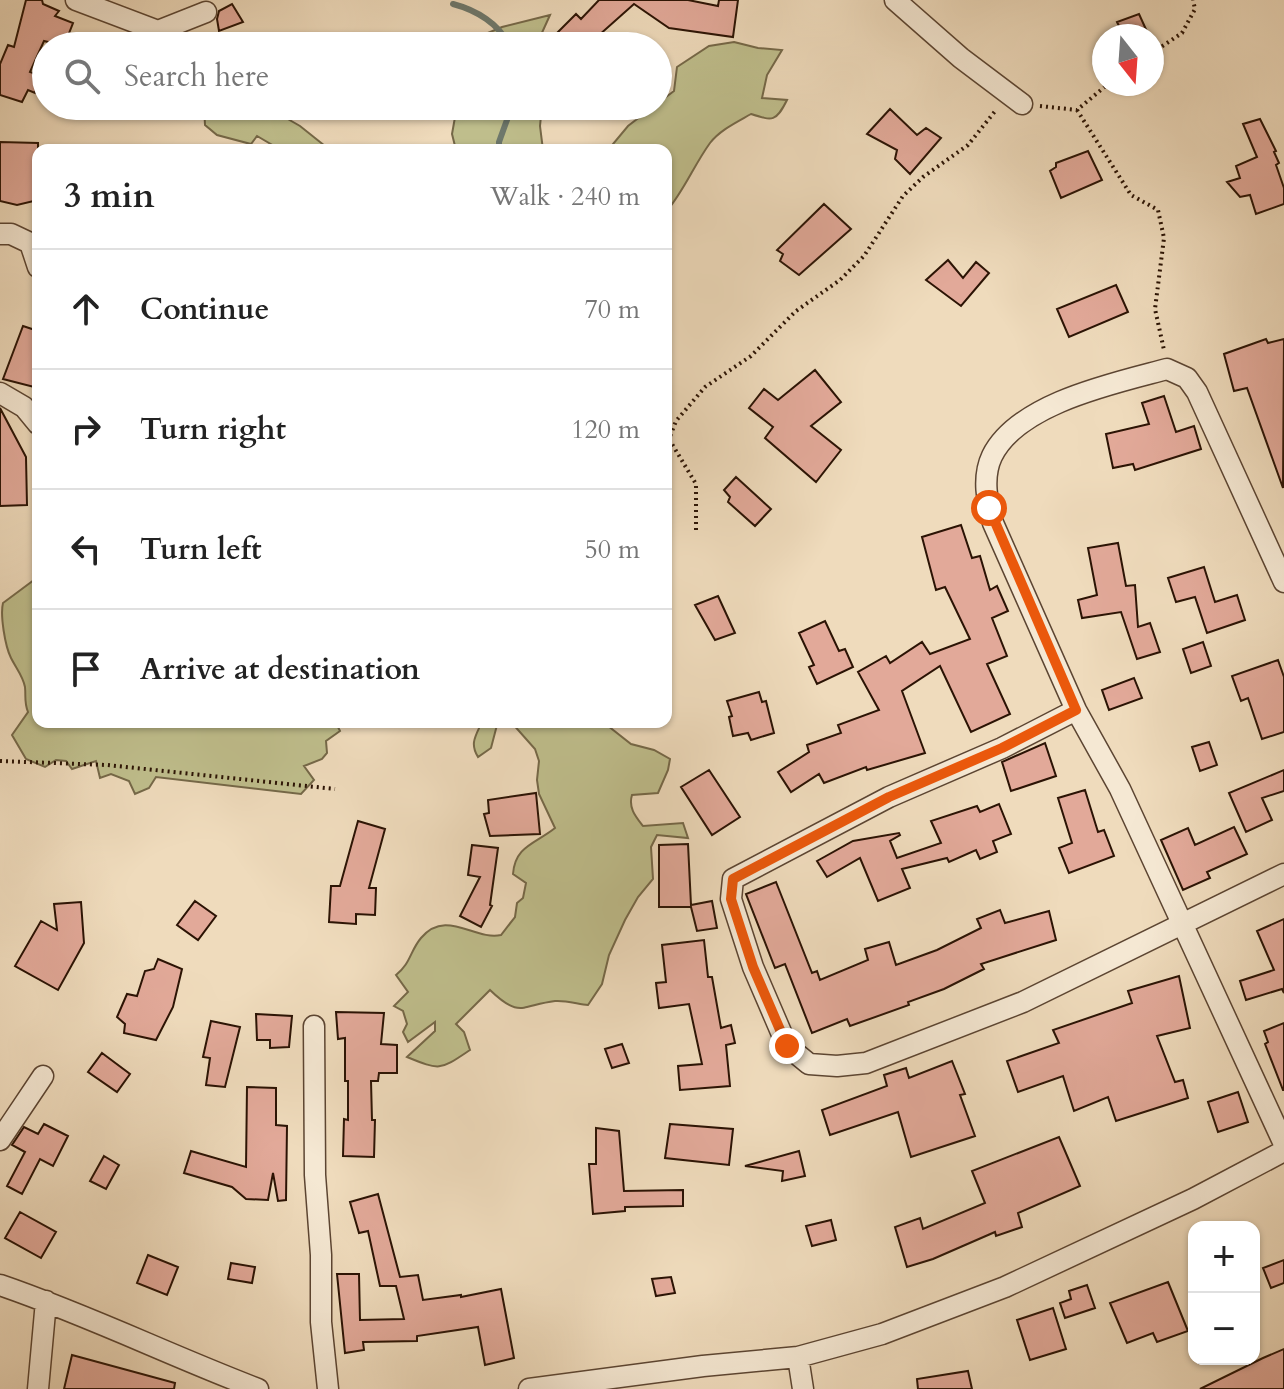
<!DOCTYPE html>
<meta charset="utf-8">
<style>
body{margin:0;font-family:Cardo,serif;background:#f2f2f2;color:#222}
.controls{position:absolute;right:24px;bottom:24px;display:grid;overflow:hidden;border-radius:16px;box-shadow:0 2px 6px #0004}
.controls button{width:72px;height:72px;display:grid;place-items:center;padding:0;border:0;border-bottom:2px solid #e0e0e0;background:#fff;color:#222;font:40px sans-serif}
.compass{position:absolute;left:1092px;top:24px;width:72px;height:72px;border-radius:50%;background:#fff;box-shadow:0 2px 6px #0004;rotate:163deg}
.stop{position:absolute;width:24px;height:24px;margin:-18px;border:6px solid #ea580c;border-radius:50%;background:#fff}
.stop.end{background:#ea580c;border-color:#fff;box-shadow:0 2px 8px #0008}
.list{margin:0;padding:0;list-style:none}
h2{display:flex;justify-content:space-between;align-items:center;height:104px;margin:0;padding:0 32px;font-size:34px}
h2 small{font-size:26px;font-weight:400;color:#767676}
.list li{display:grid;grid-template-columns:52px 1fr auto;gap:24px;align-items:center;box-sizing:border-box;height:120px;padding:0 32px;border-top:2px solid #e0e0e0}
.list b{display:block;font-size:30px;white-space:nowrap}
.list em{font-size:26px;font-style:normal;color:#767676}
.icon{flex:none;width:44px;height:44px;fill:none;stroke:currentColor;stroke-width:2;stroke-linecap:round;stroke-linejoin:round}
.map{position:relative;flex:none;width:1284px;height:1389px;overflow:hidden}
.search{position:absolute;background:#fff;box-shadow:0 2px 6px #0004;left:32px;top:32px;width:640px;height:88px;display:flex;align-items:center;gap:20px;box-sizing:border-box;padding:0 28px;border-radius:44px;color:#767676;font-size:30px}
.panel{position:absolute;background:#fff;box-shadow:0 2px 6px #0004;left:32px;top:144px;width:640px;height:584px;border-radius:16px}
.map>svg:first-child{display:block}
.green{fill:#bfbe8c;stroke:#756848;stroke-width:2}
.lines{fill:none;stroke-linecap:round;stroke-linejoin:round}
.stream{stroke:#6e786c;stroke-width:6}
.building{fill:#e2a999;stroke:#2b1304;stroke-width:2}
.street-casing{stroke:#5c4532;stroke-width:23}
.path{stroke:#2b1304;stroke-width:4;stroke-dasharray:2 4;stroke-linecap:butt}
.street{stroke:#f5e8d3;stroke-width:20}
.route{stroke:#ea580c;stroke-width:10}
</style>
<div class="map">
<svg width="1284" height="1389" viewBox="0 0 1284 1389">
<rect width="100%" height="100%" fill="#efdbbc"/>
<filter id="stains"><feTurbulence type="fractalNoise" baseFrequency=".0025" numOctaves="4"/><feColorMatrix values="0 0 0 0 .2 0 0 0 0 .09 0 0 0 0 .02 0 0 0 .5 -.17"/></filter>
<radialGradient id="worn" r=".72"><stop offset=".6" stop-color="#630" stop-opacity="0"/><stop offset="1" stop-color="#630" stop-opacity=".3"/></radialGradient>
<path class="green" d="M 550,15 L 536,46 L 475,46 L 476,38 L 502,27 Z
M 734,42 L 758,48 L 782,50 L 767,75 L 762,98 L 787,100 C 776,122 773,121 751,114 C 737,122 720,130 710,143 C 694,165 684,191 666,212 L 666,150 L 608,150 L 628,126 L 654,106 L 658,106 L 658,103 L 674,91 L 677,67 L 709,46 Z
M 204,106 L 265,106 L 300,126 L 330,150 L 281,150 L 257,136 L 251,144 L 217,135 L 205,125 Z
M 457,106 L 542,106 L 540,126 L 543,150 L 456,150 L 452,134 Z
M 38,577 L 38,722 L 362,722 L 360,727 L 336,723 L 340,731 L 326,741 L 327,753 L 322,759 L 304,766 L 314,780 L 301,794 L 156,777 L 149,788 L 135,794 L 129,781 L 111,774 L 100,778 L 96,761 L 72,769 L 66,761 L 56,760 L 45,767 L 26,759 L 12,735 L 28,712 C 24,702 26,697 25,687 C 23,676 16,668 11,658 C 5,646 0,615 3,603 Z
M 456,722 L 505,722 L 497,725 L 491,748 L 478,757 C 470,744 475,737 481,724 L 467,726 Z
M 511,722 L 603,722 L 631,744 L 654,750 L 670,759 L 668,770 L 658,793 L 632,795 C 628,808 636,817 643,826 L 683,823 L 688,838 L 657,835 L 651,847 L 653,879 L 638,897 L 625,920 L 609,955 L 602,984 L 588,1005 C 578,1004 565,1000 555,1001 C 522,1005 520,1019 490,990 L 456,1024 L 464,1032 L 470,1050 C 440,1070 441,1071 407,1057 L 435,1031 L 435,1022 L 408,1042 L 403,1032 L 407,1024 L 403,1011 L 394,1006 L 408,992 L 396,975 C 411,963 410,951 421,938 C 446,908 475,941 501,935 L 515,917 L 517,903 L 523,898 L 526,883 L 513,874 C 515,846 535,844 555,828 L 539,794 L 537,780 L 539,761 L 535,749 Z"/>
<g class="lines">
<path class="stream" d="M 453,4 C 476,10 500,24 509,46
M 499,150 L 499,142 L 512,106"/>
</g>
<path class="building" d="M 26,0 L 42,0 L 43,4 L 59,11 L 55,16 L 73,23 L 64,46 L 44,41 L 30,72 L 41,76 L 35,93 L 28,90 L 22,102 L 0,95 L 0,64 L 8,45 L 14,47 Z
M 599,0 L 688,0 L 718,6 L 719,0 L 738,0 L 733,37 L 669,28 L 634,4 L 598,36 L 608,46 L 544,46 L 576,14 L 581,19 Z
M 232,4 L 243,22 L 219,31 L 217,19 L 219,11 Z
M 1139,14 L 1149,36 L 1124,36 L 1117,22 Z
M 890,109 L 917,135 L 926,128 L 941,138 L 910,174 L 895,159 L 897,150 L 867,134 Z
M 1260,119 L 1276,151 L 1274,152 L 1279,163 L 1276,165 L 1284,188 L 1284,204 L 1256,214 L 1250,195 L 1240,197 L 1227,182 L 1240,178 L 1236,166 L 1257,157 L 1243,124 Z
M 0,142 L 38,143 L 38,200 L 17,205 L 0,201 Z
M 1088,151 L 1102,180 L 1061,198 L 1050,171 L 1056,167 L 1056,163 Z
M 824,204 L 851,229 L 799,275 L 780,261 L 783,254 L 777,250 Z
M 948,260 L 963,278 L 976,262 L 989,273 L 961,306 L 926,280 Z
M 1116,285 L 1128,312 L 1069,337 L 1057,309 Z
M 23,326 L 38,331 L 38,388 L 3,379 Z
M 1266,339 L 1268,343 L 1284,339 L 1283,488 L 1247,388 L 1234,391 L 1224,354 Z
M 815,370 L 841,402 L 811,426 L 841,450 L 816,482 L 765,438 L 773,427 L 749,408 L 764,389 L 778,400 Z
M 1164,396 L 1176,432 L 1194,426 L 1201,449 L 1135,470 L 1133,464 L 1113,468 L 1106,434 L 1149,424 L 1142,403 Z
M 0,408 L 26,457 L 27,505 L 0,506 Z
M 736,477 L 771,509 L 755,526 L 728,502 L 730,497 L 724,490 Z
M 961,525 L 972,558 L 980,556 L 990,590 L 997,586 L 1008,611 L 992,618 L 1007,656 L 987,664 L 1010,714 L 971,732 L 940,666 L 902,691 L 925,753 L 867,770 L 866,767 L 824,783 L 819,774 L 791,792 L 778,772 L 809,752 L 807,745 L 841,733 L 838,725 L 879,710 L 858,672 L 886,656 L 890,663 L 922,642 L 930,654 L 970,639 L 945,587 L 936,590 L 922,537 Z
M 1118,543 L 1126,586 L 1135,585 L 1138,627 L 1150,623 L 1160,652 L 1137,659 L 1121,612 L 1082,618 L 1078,600 L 1097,595 L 1088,548 Z
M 1204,567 L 1215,602 L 1237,595 L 1245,620 L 1207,633 L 1195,597 L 1176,602 L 1168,578 Z
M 718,596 L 735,633 L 715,640 L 695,605 Z
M 825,621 L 839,651 L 845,649 L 853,667 L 817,684 L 809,667 L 814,665 L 799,633 Z
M 1203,642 L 1211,666 L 1191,673 L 1183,649 Z
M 1278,660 L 1284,677 L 1284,732 L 1262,739 L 1248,698 L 1241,701 L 1232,676 Z
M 1134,678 L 1142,698 L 1109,710 L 1102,690 Z
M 759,692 L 762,702 L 766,701 L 774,733 L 751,740 L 748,733 L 733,736 L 729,717 L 732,716 L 727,701 Z
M 1209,742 L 1217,765 L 1200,771 L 1192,747 Z
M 1045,743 L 1056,776 L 1011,791 L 1002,762 Z
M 709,770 L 740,817 L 712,835 L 681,787 Z
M 1284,770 L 1284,791 L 1262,798 L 1272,820 L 1246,832 L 1229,793 Z
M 1085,790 L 1098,832 L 1104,830 L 1114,856 L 1069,873 L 1059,848 L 1072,843 L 1058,798 Z
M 536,793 L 540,834 L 490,836 L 484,814 L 489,813 L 488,800 Z
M 999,804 L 1011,834 L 993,841 L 997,852 L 980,859 L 976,850 L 949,862 L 947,858 L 902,869 L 910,888 L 878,901 L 860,858 L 827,877 L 817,861 L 853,841 L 899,833 L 900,835 L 890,841 L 897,858 L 941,843 L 931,821 L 977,806 L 980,812 Z
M 358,821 L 385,829 L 369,888 L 376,888 L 375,915 L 356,914 L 356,924 L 329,922 L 331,886 L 340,886 Z
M 1234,827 L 1247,854 L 1207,872 L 1210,878 L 1183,890 L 1161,840 L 1188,828 L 1195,845 Z
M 688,844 L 691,905 L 712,901 L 717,928 L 697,931 L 691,907 L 659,907 L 659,845 Z
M 472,845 L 498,848 L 490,905 L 492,906 L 481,927 L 460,916 L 480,877 L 468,875 Z
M 776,882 L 812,973 L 817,971 L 820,980 L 868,960 L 865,949 L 889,942 L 896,965 L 937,950 L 981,928 L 977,919 L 1000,910 L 1005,923 L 1049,911 L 1056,940 L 981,964 L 984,969 L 944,989 L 908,1002 L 909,1005 L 850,1026 L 847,1019 L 812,1033 L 785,964 L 775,968 L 746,894 Z
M 195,901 L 216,916 L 198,940 L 177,925 Z
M 81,902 L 84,943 L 58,990 L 15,966 L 41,921 L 57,930 L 54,904 Z
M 1284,919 L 1284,993 L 1282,989 L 1246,1000 L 1240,981 L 1274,970 L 1257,931 Z
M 704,940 L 708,977 L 712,977 L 721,1028 L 731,1025 L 735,1043 L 726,1045 L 730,1086 L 680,1090 L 678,1066 L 702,1064 L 689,1004 L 659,1008 L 656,983 L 666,982 L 662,945 Z
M 158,959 L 182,969 L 173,1007 L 156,1040 L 124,1033 L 125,1024 L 117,1017 L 127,994 L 137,996 L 145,971 L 154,969 Z
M 1179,976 L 1190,1028 L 1157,1036 L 1175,1082 L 1183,1080 L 1188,1098 L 1116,1121 L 1108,1097 L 1074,1111 L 1063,1076 L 1018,1092 L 1007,1061 L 1059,1043 L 1053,1030 L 1132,1003 L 1128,991 Z
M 336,1012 L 384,1013 L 381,1044 L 397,1045 L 397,1073 L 379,1073 L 378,1081 L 371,1081 L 372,1120 L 375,1120 L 374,1157 L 343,1156 L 344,1119 L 348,1120 L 348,1081 L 345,1081 L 345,1038 L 338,1039 Z
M 256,1014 L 292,1016 L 289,1047 L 270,1048 L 270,1040 L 257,1040 Z
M 211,1021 L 240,1027 L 225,1087 L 206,1085 L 210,1058 L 203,1057 Z
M 1284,1023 L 1284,1090 L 1283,1090 L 1265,1044 L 1268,1042 L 1264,1031 Z
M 622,1044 L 629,1063 L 612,1068 L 605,1049 Z
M 102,1053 L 130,1074 L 117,1092 L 88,1072 Z
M 952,1061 L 965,1094 L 960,1095 L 975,1136 L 911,1157 L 898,1112 L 830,1135 L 822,1110 L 887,1086 L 884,1075 L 906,1068 L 909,1078 Z
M 247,1087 L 276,1088 L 276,1125 L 287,1126 L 286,1200 L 278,1201 L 273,1173 L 268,1200 L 246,1199 L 232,1187 L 184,1173 L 191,1151 L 246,1167 Z
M 1238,1092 L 1248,1122 L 1218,1132 L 1208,1102 Z
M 44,1124 L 68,1136 L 53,1166 L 40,1159 L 22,1194 L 7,1186 L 25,1152 L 12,1145 L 24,1127 L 38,1134 Z
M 670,1124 L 733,1129 L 729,1165 L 665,1158 Z
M 596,1128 L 619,1131 L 624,1191 L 683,1190 L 683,1206 L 625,1207 L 625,1211 L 593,1214 L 589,1164 L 596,1164 Z
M 1059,1137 L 1080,1186 L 1018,1213 L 1022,1227 L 996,1236 L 995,1232 L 933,1259 L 907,1267 L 895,1227 L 920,1218 L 923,1229 L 985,1203 L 972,1171 Z
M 799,1151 L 805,1176 L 782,1181 L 783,1171 L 745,1166 Z
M 104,1156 L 119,1165 L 106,1189 L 90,1181 Z
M 378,1194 L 400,1277 L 418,1275 L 423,1300 L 461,1295 L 461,1297 L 501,1289 L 514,1358 L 485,1365 L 478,1327 L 417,1336 L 417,1341 L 363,1342 L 364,1350 L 345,1353 L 337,1274 L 359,1274 L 360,1320 L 404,1319 L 396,1286 L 380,1286 L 368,1231 L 359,1233 L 350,1202 Z
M 20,1212 L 56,1232 L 41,1258 L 5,1238 Z
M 831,1220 L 836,1240 L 812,1246 L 806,1226 Z
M 148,1255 L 178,1267 L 167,1295 L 137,1283 Z
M 1284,1260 L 1284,1283 L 1271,1288 L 1263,1268 Z
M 231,1263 L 255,1267 L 252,1283 L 228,1279 Z
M 671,1277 L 675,1293 L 656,1296 L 652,1279 Z
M 1168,1282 L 1188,1331 L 1157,1342 L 1153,1333 L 1127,1343 L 1110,1303 Z
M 1087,1285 L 1095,1308 L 1065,1318 L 1060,1303 L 1071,1299 L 1069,1291 Z
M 1053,1308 L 1066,1349 L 1030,1360 L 1017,1320 Z
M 1284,1349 L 1284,1389 L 1200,1389 L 1263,1358 Z
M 72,1355 L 175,1383 L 174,1389 L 64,1389 Z
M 968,1371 L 972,1389 L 918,1389 L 917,1379 Z"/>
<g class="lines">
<g class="street-casing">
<path id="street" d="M 76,0 L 158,31 L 206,12
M 895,0 L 961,58 L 1022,104
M 0,234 L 11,234 L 30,243 L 38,267
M 0,393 L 24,407 L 38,424
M 1284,582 L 1197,392 L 1187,378 L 1167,369 C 1115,383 1018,403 992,456 C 982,477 987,502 993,523 L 1076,710 L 1120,789 L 1284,1144
M 1076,710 L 1002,748 L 889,797 L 733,879 L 731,899 L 753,967 L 787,1046 L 809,1064 L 837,1066 L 866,1063 L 1023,1002 L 1284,874
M 314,1026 L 315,1175 L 321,1255 L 321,1322 L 328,1389
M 0,1140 L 43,1076
M 0,1285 C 88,1315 171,1356 258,1389
M 798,1357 L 803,1389
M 38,1389 L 46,1301
M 529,1389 L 703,1366 L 798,1357 L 882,1334 L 1005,1287 L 1193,1199 L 1284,1151"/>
</g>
<path class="path" d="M 1152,53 L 1182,33 L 1195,9 L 1193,0
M 1040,106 L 1077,110 L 1108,84
M 1077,110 L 1131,195 L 1158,210 L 1164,238 L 1155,309 L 1164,350
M 696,530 L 696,484 L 669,439 L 676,421 L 705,387 L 751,356 L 796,311 L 840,280 L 864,256 L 903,196 L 923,177 L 968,145 L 996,110
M 0,761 L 107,765 L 335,789"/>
<use href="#street" class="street"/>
</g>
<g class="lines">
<path class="route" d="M 787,1046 L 753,967 L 731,899 L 733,879 L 889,797 L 1002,748 L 1076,710 L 989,508"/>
</g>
<rect width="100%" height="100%" filter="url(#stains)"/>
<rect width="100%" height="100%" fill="url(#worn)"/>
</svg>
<div class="controls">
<button>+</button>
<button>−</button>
</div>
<svg class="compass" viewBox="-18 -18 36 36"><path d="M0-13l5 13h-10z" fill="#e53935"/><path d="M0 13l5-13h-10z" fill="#767676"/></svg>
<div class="stop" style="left:989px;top:508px"></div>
<div class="stop end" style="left:787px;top:1046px"></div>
<div class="search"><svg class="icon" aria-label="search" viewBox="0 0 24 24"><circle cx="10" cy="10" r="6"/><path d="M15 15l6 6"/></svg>Search here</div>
<section class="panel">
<h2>3 min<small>Walk · 240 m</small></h2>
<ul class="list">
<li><svg class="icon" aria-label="ahead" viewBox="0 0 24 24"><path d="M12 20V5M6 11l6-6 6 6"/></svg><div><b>Continue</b></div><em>70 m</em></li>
<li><svg class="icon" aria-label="right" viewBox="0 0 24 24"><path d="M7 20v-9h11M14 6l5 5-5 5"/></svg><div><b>Turn right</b></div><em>120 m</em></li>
<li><svg class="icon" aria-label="left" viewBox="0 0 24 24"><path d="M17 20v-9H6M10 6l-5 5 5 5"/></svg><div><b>Turn left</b></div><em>50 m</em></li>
<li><svg class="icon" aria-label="arrive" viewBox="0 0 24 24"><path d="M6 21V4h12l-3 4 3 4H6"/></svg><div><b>Arrive at destination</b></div></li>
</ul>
</section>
</div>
